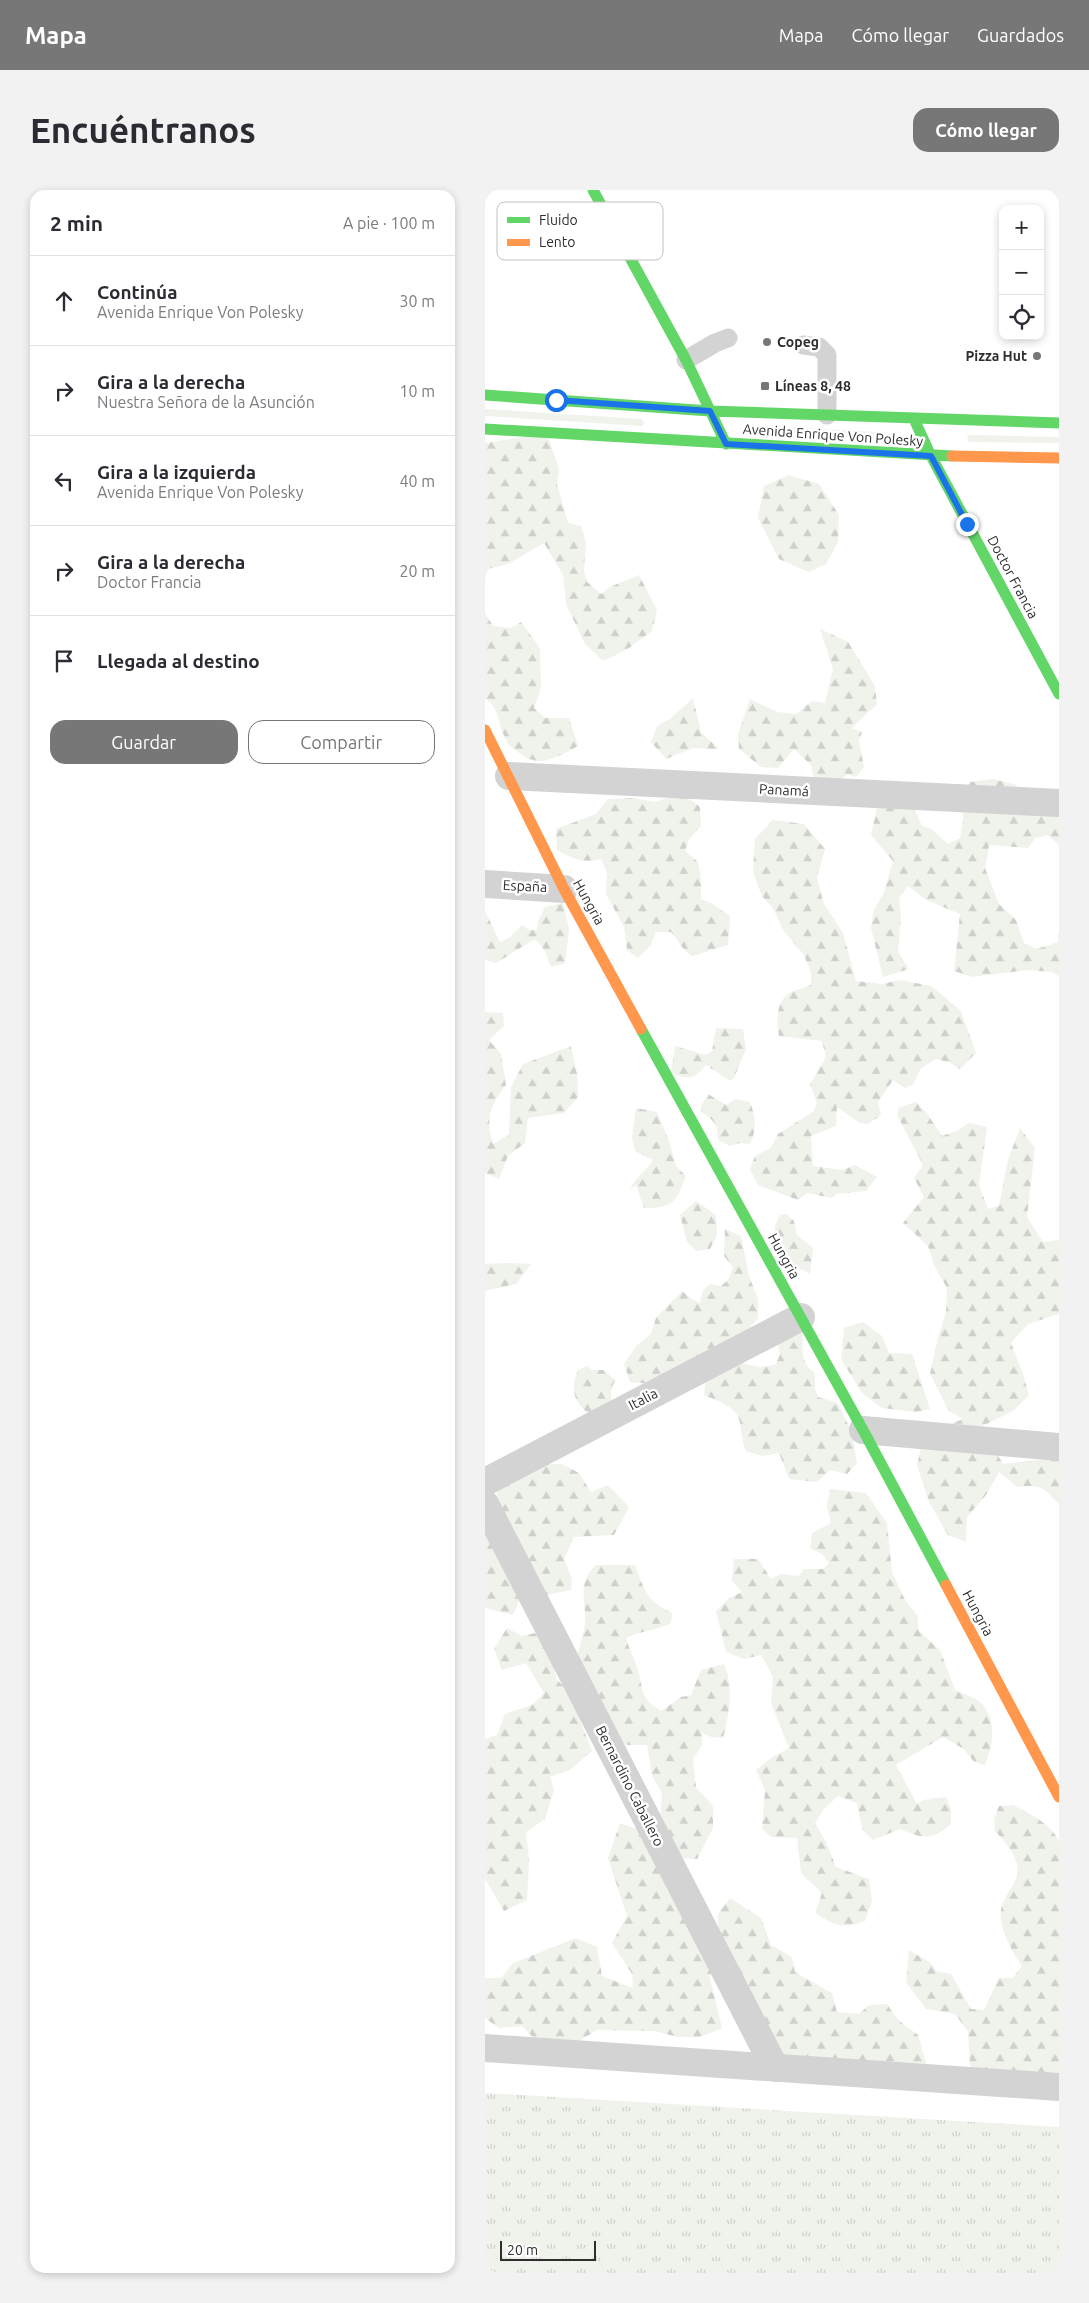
<!DOCTYPE html>
<html lang="es">
<meta charset="utf-8">
<style>
body{margin:0;font-family:Ubuntu,sans-serif;background:#f2f2f3;color:#2b2b33}
.controls{position:absolute;right:15px;top:15px;display:grid;overflow:hidden;border-radius:10px;box-shadow:0 2px 8px #0003}
.controls button{width:45px;height:45px;display:grid;place-items:center;padding:0;border:0;border-bottom:1px solid #e1e1e2;background:#fff;color:#2b2b33;font:25px sans-serif}
.scale{position:absolute;left:15px;bottom:12px;width:96px;box-sizing:border-box;padding-left:5px;border:2px solid #2e2e2e;border-top:0;font-size:14px;line-height:18px;white-space:nowrap;color:#2e2e2e;-webkit-text-stroke:4px #fff;paint-order:stroke}
.stop{position:absolute;width:15px;height:15px;margin:-11px;border:4px solid #1a73e8;border-radius:50%;background:#fff}
.stop.end{background:#1a73e8;border-color:#fff;box-shadow:0 1px 5px #0008}
.list{margin:0;padding:0;list-style:none}
h2{display:flex;justify-content:space-between;align-items:center;height:65px;margin:0;padding:0 20px;font-size:21px}
h2 small{font-size:16px;font-weight:400;color:#7c7c81}
.list li{display:grid;grid-template-columns:32px 1fr auto;gap:15px;align-items:center;box-sizing:border-box;height:90px;padding:0 20px;border-top:1px solid #e1e1e2}
.list b{display:block;font-size:19px;white-space:nowrap}
.list p{margin:0;font-size:16px;white-space:nowrap;color:#7c7c81}
.list em{font-size:16px;font-style:normal;color:#7c7c81}
.actions{display:flex;gap:10px;padding:15px 20px}
.actions a{flex:1;padding:11px 0;border:1px solid #777;border-radius:15px;text-align:center;font-size:18px;color:#777}
.actions .main{background:#777;color:#fff}
.icon{flex:none;width:28px;height:28px;fill:none;stroke:currentColor;stroke-width:2;stroke-linecap:round;stroke-linejoin:round}
.map{position:relative;flex:none;width:574px;height:2083px;overflow:hidden;border-radius:15px}
header{display:flex;align-items:center;gap:30px;box-sizing:border-box;height:70px;padding:0 25px;background:#777;color:#fff}
header strong{font-size:24px}
nav{display:flex;gap:28px;margin-inline-start:auto;font-size:18px}
.intro{display:flex;align-items:center;justify-content:space-between;box-sizing:border-box;height:120px;padding:0 30px}
h1{margin:0;font-size:35px}
.button{padding:12px 22px;border-radius:15px;background:#777;color:#fff;font-size:18px;font-weight:700}
main{display:flex;gap:30px;padding:0 30px}
aside{flex:1;background:#fff;border-radius:15px;box-shadow:0 2px 8px #0003}
.map>svg:first-child{display:block}
.green{fill:#f0f3ec}
.forest{fill:url(#forest-firs)}
.park{fill:url(#park-tufts)}
.lines{fill:none;stroke-linecap:round;stroke-linejoin:round}
.lane{stroke:#d3d3d3;stroke-width:19}
.street{stroke:#d3d3d3;stroke-width:28}
.fast{stroke:#63d668;stroke-width:11}
.slow{stroke:#ff974d;stroke-width:11}
.route{stroke:#1a73e8;stroke-width:6}
.poi-dot{fill:#777;stroke:#fff;stroke-width:2}
.labels{text-anchor:middle;dominant-baseline:central;stroke-width:5;stroke-linejoin:round;paint-order:stroke}
.poi-label{font-size:14px;font-weight:bold;fill:#2e2e2e;stroke:#fff;text-anchor:start}
.street-label{font-size:14px;fill:#2e2e2e;stroke:#fff}
.key{fill:#fff;stroke:#c0c0c0;stroke-width:1}
.key-label{font-size:14px;fill:#2e2e2e}
</style>
<header>
<strong>Mapa</strong>
<nav><a>Mapa</a><a>Cómo llegar</a><a>Guardados</a></nav>
</header>
<div class="intro"><h1>Encuéntranos</h1><a class="button">Cómo llegar</a></div>
<main>
<aside>
<h2>2 min<small>A pie · 100 m</small></h2>
<ul class="list">
<li><svg class="icon" aria-label="ahead" viewBox="0 0 24 24"><path d="M12 20V5M6 11l6-6 6 6"/></svg><div><b>Continúa</b><p>Avenida Enrique Von Polesky</p></div><em>30 m</em></li>
<li><svg class="icon" aria-label="right" viewBox="0 0 24 24"><path d="M7 20v-9h11M14 6l5 5-5 5"/></svg><div><b>Gira a la derecha</b><p>Nuestra Señora de la Asunción</p></div><em>10 m</em></li>
<li><svg class="icon" aria-label="left" viewBox="0 0 24 24"><path d="M17 20v-9H6M10 6l-5 5 5 5"/></svg><div><b>Gira a la izquierda</b><p>Avenida Enrique Von Polesky</p></div><em>40 m</em></li>
<li><svg class="icon" aria-label="right" viewBox="0 0 24 24"><path d="M7 20v-9h11M14 6l5 5-5 5"/></svg><div><b>Gira a la derecha</b><p>Doctor Francia</p></div><em>20 m</em></li>
<li><svg class="icon" aria-label="arrive" viewBox="0 0 24 24"><path d="M6 21V4h12l-3 4 3 4H6"/></svg><div><b>Llegada al destino</b></div></li>
</ul>
<div class="actions"><a class="main">Guardar</a><a>Compartir</a></div>
</aside>
<div class="map">
<svg width="574" height="2083" viewBox="0 0 574 2083">
<defs>
<pattern id="forest-firs" width="22" height="20" patternUnits="userSpaceOnUse" patternTransform="scale(1.25)"><rect width="22" height="20" fill="#f0f3ec"/><path d="M5 1l3.5 6h-7zM16 11l3.5 6h-7z" fill="#ced1cb"/></pattern>
<pattern id="park-tufts" width="24" height="20" patternUnits="userSpaceOnUse" patternTransform="scale(1.25)"><rect width="24" height="20" fill="#f0f3ec"/><path d="M3 7l-1-3M5 7V3M7 7l1-3M15 17l-1-3M17 17v-4M19 17l1-3" fill="none" stroke="#ced1cb"/></pattern>
</defs>
<rect width="100%" height="100%" fill="#fff"/>
<path class="green" d="M 0,219 L 157,229 L 159,234 L 157,236 L 0,226 Z
M 280,236 L 393,242 L 395,244 L 392,248 L 280,243 L 277,238 Z
M 485,245 L 574,247 L 574,253 L 484,252 L 482,247 Z"/>
<path class="forest" d="M 62,243 L 74,280 L 72,294 L 83,333 L 96,336 L 101,353 L 99,380 L 102,392 L 116,404 L 127,396 L 154,385 L 172,420 L 167,441 L 144,458 L 118,471 L 100,454 L 81,414 L 78,385 L 59,353 L 23,374 L 3,379 L 0,388 L 0,253 Z
M 304,285 L 334,294 L 354,325 L 353,352 L 341,374 L 324,382 L 294,369 L 273,328 L 279,296 Z
M 0,423 L 8,436 L 26,438 L 36,432 L 55,458 L 56,498 L 49,518 L 60,528 L 84,528 L 93,556 C 72,567 55,580 33,562 C 30,560 24,556 22,552 C 13,536 16,520 0,508 Z
M 335,439 L 363,452 L 390,496 L 392,514 L 367,538 L 377,542 L 374,550 L 379,577 L 371,587 L 362,584 L 351,597 L 330,594 L 326,575 L 309,559 L 293,578 L 276,577 L 254,559 L 253,544 L 265,509 L 292,522 L 311,524 L 327,511 L 340,513 L 348,479 Z
M 208,508 L 216,542 L 234,559 L 208,558 L 181,569 L 166,552 L 172,536 L 185,529 Z
M 509,589 L 531,595 L 545,622 L 574,601 L 574,655 L 563,645 L 550,648 L 543,658 L 504,655 L 500,678 L 514,714 L 531,730 L 539,753 L 552,759 L 573,752 L 574,740 L 574,786 L 567,782 L 542,780 L 487,787 L 469,781 L 475,724 L 441,710 L 423,696 L 414,708 L 416,727 L 413,762 L 424,779 L 398,787 L 386,738 L 389,720 L 399,702 L 408,671 L 386,645 L 392,617 L 413,607 L 431,622 L 437,636 L 445,638 L 463,654 L 475,648 L 478,629 L 477,612 L 485,592 Z
M 198,603 L 215,617 L 216,636 L 204,649 L 200,661 L 213,672 L 216,690 L 216,709 L 226,713 L 245,726 L 243,755 L 207,766 C 196,759 194,751 186,742 L 171,742 L 165,756 L 153,768 L 142,760 L 139,737 L 121,704 L 122,683 L 116,669 C 98,673 89,670 72,660 L 71,639 L 111,624 L 123,609 L 149,608 L 169,612 Z
M 288,630 L 319,634 L 340,659 L 332,687 L 338,712 L 358,743 L 371,791 L 397,794 L 415,790 L 446,796 L 476,821 L 491,863 L 475,879 L 464,872 L 451,869 L 436,878 L 428,894 L 420,898 L 408,890 L 393,912 L 396,925 L 383,934 L 375,933 L 352,917 L 351,936 L 326,946 L 328,976 L 358,980 L 370,975 L 392,987 L 381,1001 L 351,1004 L 347,1008 L 322,1003 L 313,1010 L 273,995 L 265,979 L 270,966 L 286,958 L 293,944 L 329,921 L 332,913 L 325,894 L 341,867 L 337,851 L 294,846 C 291,833 291,813 303,804 C 309,800 320,798 326,795 L 326,783 L 319,765 L 298,740 L 288,718 L 277,706 L 268,682 L 270,649 Z
M 78,713 L 84,739 L 80,773 L 66,777 L 60,761 L 50,749 L 11,773 L 0,770 L 0,721 L 15,752 L 25,747 L 37,735 L 44,740 L 52,740 L 53,731 L 60,717 Z
M 0,822 L 18,823 L 19,836 L 4,850 L 16,864 L 21,895 C 5,915 0,930 8,954 L 24,945 L 26,897 L 38,874 L 86,856 L 92,884 L 93,907 L 79,923 L 43,928 L 40,953 L 23,966 L 14,989 L 0,983 Z
M 231,838 L 258,839 L 261,859 L 249,888 L 245,891 L 221,875 C 208,890 204,890 186,883 L 190,856 L 221,865 L 227,861 Z
M 223,904 L 241,915 L 250,909 L 265,912 C 271,928 272,939 265,954 L 255,953 L 245,956 L 233,950 C 233,934 229,930 216,922 L 216,916 Z
M 431,912 L 441,922 L 457,946 L 472,941 L 484,933 L 502,937 L 494,995 L 503,1019 L 514,1016 L 523,970 L 535,938 L 550,958 L 542,1027 L 558,1052 L 574,1050 L 574,1124 L 543,1134 L 526,1153 L 537,1181 L 544,1205 L 528,1221 L 493,1238 L 485,1234 L 504,1250 L 518,1274 L 554,1270 L 574,1270 L 574,1314 C 558,1297 556,1294 532,1297 L 514,1282 L 501,1305 L 482,1327 L 481,1352 L 463,1345 L 444,1312 L 432,1275 L 439,1245 L 478,1229 L 464,1221 L 445,1184 L 452,1151 L 461,1122 L 462,1098 L 449,1075 L 443,1056 L 418,1033 L 439,1007 L 429,988 L 438,975 L 413,927 L 413,918 Z
M 151,918 L 172,922 L 184,951 L 191,976 L 201,986 C 191,1012 189,1018 159,1018 L 151,995 L 145,999 C 151,987 161,981 168,970 L 150,961 L 147,947 Z
M 211,1011 L 231,1025 L 232,1045 L 225,1059 L 211,1061 L 202,1052 L 195,1025 Z
M 301,1024 L 309,1031 L 312,1045 L 328,1058 L 325,1084 L 299,1070 L 290,1057 L 290,1036 L 295,1025 Z
M 240,1039 L 256,1046 L 264,1086 L 273,1109 L 273,1128 L 257,1147 L 209,1167 L 168,1194 L 145,1192 L 139,1174 L 151,1156 L 166,1144 L 171,1128 L 197,1101 L 208,1110 L 215,1113 L 218,1100 L 225,1094 L 236,1096 L 243,1090 L 248,1077 L 239,1066 Z
M 23,1073 L 46,1074 L 31,1094 L 0,1101 L 0,1074 Z
M 378,1132 L 397,1146 L 404,1163 L 427,1164 L 445,1219 L 431,1222 L 397,1218 L 377,1203 L 356,1169 L 359,1138 Z
M 318,1142 C 317,1159 315,1173 330,1183 L 330,1198 L 333,1207 L 353,1213 L 367,1243 L 372,1273 L 362,1284 L 345,1280 L 332,1292 L 304,1289 L 294,1263 L 277,1266 L 261,1261 C 256,1250 257,1240 254,1229 C 251,1216 230,1210 219,1205 L 221,1185 L 243,1170 L 274,1177 L 290,1175 L 295,1165 L 292,1151 Z
M 102,1176 L 107,1180 L 118,1180 L 130,1190 L 126,1201 L 127,1216 L 104,1224 C 88,1211 85,1199 93,1180 Z
M 41,1264 L 65,1274 L 77,1274 L 94,1283 L 106,1302 L 123,1295 L 144,1317 L 129,1345 L 89,1347 L 79,1369 L 87,1389 L 86,1400 L 55,1406 L 11,1321 L 13,1277 Z
M 345,1299 L 381,1303 L 402,1333 L 407,1382 L 420,1410 L 433,1426 L 433,1440 L 455,1460 L 470,1500 C 477,1504 490,1507 495,1512 C 513,1529 508,1555 500,1575 L 489,1572 L 479,1559 L 458,1547 L 411,1575 L 432,1614 L 438,1610 L 461,1607 L 466,1619 L 466,1634 C 446,1651 439,1649 415,1639 L 388,1650 L 377,1639 L 372,1613 L 353,1606 L 339,1619 L 330,1633 L 341,1652 L 351,1677 L 384,1689 L 387,1711 L 380,1731 C 357,1740 350,1735 330,1723 L 337,1703 L 316,1683 L 312,1648 L 286,1647 L 277,1639 L 280,1600 L 271,1580 L 286,1568 L 304,1558 L 286,1513 L 288,1487 L 276,1465 L 259,1469 L 241,1462 L 231,1421 L 244,1408 L 257,1402 L 247,1391 L 249,1369 L 273,1369 L 286,1389 L 296,1384 L 314,1386 L 319,1379 L 338,1379 L 344,1373 L 337,1364 L 325,1358 L 327,1343 L 346,1333 L 342,1317 Z
M 0,1334 L 25,1380 L 34,1411 L 28,1425 L 0,1418 Z
M 111,1375 L 150,1375 C 159,1400 162,1411 187,1423 L 186,1433 C 172,1441 157,1440 141,1448 C 144,1459 149,1467 152,1478 C 159,1499 154,1508 176,1521 L 196,1507 L 206,1505 L 216,1480 L 239,1474 C 249,1495 244,1526 238,1548 L 226,1547 L 217,1543 L 217,1555 L 208,1569 L 211,1597 L 228,1616 L 228,1638 L 212,1669 L 187,1668 L 173,1652 L 177,1603 L 167,1586 L 162,1555 L 143,1555 L 130,1551 L 91,1470 C 93,1460 97,1450 99,1439 C 104,1414 89,1395 111,1375 Z
M 22,1438 L 37,1446 L 50,1443 L 62,1453 L 67,1466 L 71,1489 L 92,1509 L 96,1533 L 107,1561 L 85,1580 L 65,1587 L 69,1600 L 60,1629 L 41,1642 L 44,1670 L 42,1710 L 19,1721 L 0,1689 L 0,1549 L 12,1545 L 20,1524 L 47,1515 L 59,1503 L 41,1473 L 17,1480 L 9,1459 Z
M 528,1615 C 545,1624 565,1633 574,1651 L 574,1894 L 521,1891 L 485,1876 L 483,1841 L 470,1824 L 441,1819 L 421,1792 L 424,1760 L 446,1773 L 451,1781 L 466,1784 L 486,1819 L 499,1820 L 514,1788 L 528,1788 L 537,1776 C 527,1761 511,1735 517,1715 C 520,1707 526,1699 530,1691 C 539,1672 522,1654 510,1641 L 509,1629 L 514,1616 Z
M 135,1633 L 163,1643 L 231,1769 L 225,1788 L 237,1838 L 215,1847 L 193,1847 L 169,1841 L 112,1840 L 89,1854 L 59,1859 L 37,1836 L 14,1838 L 0,1828 L 0,1788 L 16,1788 L 28,1773 L 91,1748 L 112,1757 L 117,1786 L 148,1798 L 147,1784 L 127,1753 L 142,1726 L 123,1668 Z
M 245,1708 L 276,1728 L 286,1755 L 307,1767 L 310,1782 L 347,1803 L 352,1822 L 374,1824 L 384,1815 L 402,1814 L 413,1830 L 433,1845 L 441,1873 L 424,1893 L 292,1876 L 234,1751 L 233,1724 Z"/>
<path class="park" d="M 0,1903 L 574,1937 L 574,2083 L 0,2083 Z"/>
<g class="lines">
<path class="lane" d="M 318,155 L 334,157 L 342,165 L 342,225
M 201,170 L 230,153 L 243,148"/>
<path class="street" d="M 24,586 L 574,613
M 0,694 L 79,699
M 378,1240 L 574,1257
M 0,1292 L 316,1127
M 0,1314 L 290,1878
M 0,1858 L 574,1897"/>
<path class="fast" d="M 108,0 L 201,170 L 241,254
M 0,205 L 225,221 L 574,233
M 429,229 L 446,266 L 574,504
M 0,239 L 467,266
M 156,839 L 378,1240 L 461,1395"/>
<path class="slow" d="M 467,266 L 574,268
M 0,540 L 79,699 L 156,839
M 461,1395 L 574,1607"/>
</g>
<g class="lines">
<path class="route" d="M 71,210 L 225,221 L 241,254 L 446,266 L 482,334"/>
</g>
<g class="poi-dot">
<circle cx="282" cy="152" r="5"/>
<circle cx="552" cy="166" r="5"/>
<rect x="275" y="191" width="10" height="10" rx="2.5"/>
</g>
<g class="labels">
<g class="poi-label">
<text x="292" y="152">Copeg</text>
<text x="542" y="166" text-anchor="end">Pizza Hut</text>
<text x="290" y="196">Líneas 8, 48</text>
</g>
<g class="street-label">
<text transform="translate(348 245) rotate(4)">Avenida Enrique Von Polesky</text>
<text transform="translate(528 387) rotate(62)">Doctor Francia</text>
<text transform="translate(299 600) rotate(3)">Panamá</text>
<text transform="translate(40 696) rotate(3)">España</text>
<text transform="translate(104 712) rotate(61)">Hungria</text>
<text transform="translate(299 1066) rotate(61)">Hungria</text>
<text transform="translate(158 1209) rotate(-28)">Italia</text>
<text transform="translate(493 1423) rotate(62)">Hungria</text>
<text transform="translate(145 1596) rotate(63)">Bernardino Caballero</text>
</g>
</g>
<rect x="12" y="12" width="166" height="58" rx="8" class="key"/>
<rect x="22" y="27" width="23" height="6" fill="#63d668"/>
<rect x="22" y="49" width="23" height="7" fill="#ff974d"/>
<g class="key-label">
<text x="54" y="35">Fluido</text>
<text x="54" y="57">Lento</text>
</g>
</svg>
<div class="controls">
<button>+</button>
<button>−</button>
<button><svg class="icon" aria-label="locate" viewBox="0 0 24 24"><circle cx="12" cy="12" r="6"/><path d="M12 2v4M12 18v4M2 12h4M18 12h4"/></svg></button>
</div>
<div class="scale">20 m</div>
<div class="stop" style="left:71px;top:210px"></div>
<div class="stop end" style="left:482px;top:334px"></div>
</div>
</main>
